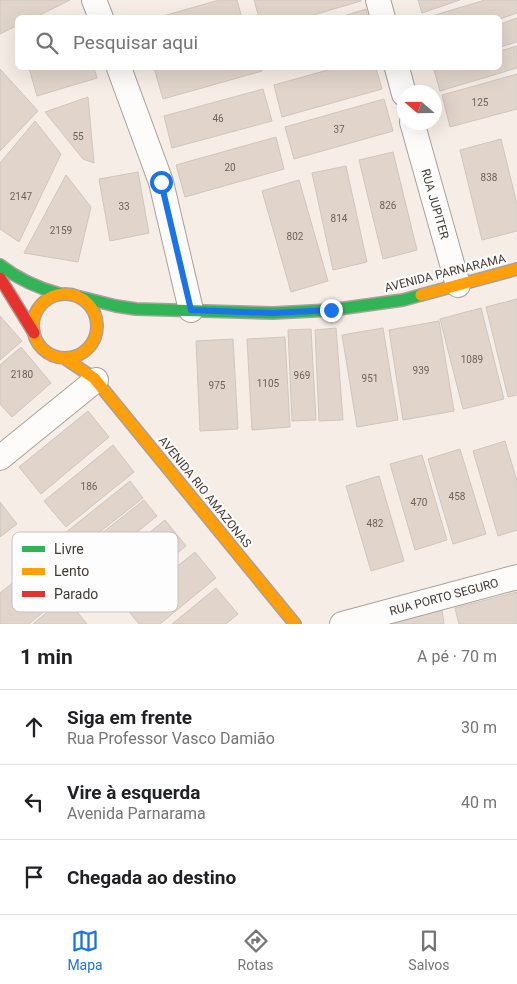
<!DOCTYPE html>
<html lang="pt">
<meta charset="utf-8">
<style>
body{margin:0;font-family:Roboto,sans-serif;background:#f2f2f2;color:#202124}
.compass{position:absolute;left:397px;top:85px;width:45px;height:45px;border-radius:50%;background:#fff;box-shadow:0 5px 20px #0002;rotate:290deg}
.stop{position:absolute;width:15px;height:15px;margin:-11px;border:4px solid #1a73e8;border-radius:50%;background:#fff}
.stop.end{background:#1a73e8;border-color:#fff;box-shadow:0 1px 5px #0008}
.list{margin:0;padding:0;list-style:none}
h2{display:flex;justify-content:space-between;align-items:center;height:65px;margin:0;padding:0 20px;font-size:21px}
h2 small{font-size:16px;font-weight:400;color:#757577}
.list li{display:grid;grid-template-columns:32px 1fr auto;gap:15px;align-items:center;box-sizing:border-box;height:75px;padding:0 20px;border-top:1px solid #e0e0e0}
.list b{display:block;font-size:19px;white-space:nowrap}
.list p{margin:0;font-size:16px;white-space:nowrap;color:#757577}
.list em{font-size:16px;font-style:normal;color:#757577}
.icon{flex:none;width:28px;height:28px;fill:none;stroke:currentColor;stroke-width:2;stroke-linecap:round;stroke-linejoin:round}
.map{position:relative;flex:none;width:517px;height:624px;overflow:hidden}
.search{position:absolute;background:#fff;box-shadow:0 5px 20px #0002;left:15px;right:15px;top:15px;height:55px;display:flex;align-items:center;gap:12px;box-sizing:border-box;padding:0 18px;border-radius:8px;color:#757577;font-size:19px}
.sheet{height:290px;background:#fff}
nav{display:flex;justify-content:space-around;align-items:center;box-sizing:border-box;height:70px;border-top:1px solid #e0e0e0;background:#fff;font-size:14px;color:#757577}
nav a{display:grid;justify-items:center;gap:2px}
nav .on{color:#1a73e8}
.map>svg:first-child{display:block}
.building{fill:#e1d5cb;stroke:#cfc6c0}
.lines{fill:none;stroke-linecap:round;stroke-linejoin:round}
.street-casing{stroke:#a8a09a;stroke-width:26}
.fast-casing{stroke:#a8a09a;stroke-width:14}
.slow-casing{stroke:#a8a09a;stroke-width:14}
.jam-casing{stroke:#a8a09a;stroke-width:14}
.street{stroke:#fefcfb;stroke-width:24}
.fast{stroke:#30b455;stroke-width:11}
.slow{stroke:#ff9f0a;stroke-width:11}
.jam{stroke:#e5322d;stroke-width:11}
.route{stroke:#1a73e8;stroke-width:6}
.labels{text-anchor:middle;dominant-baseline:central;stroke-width:4;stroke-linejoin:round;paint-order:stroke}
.number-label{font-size:10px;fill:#6d625a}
.street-label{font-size:12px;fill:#433931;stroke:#fdfdfd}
.key{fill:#fdfdfd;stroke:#c5c2c0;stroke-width:1}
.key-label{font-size:14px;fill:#433931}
</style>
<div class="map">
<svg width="517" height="624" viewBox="0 0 517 624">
<rect width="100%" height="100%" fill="#f6ede6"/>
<path class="building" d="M 0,0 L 70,0 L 34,18 L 18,18 L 18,25 L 0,34 Z
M 219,0 L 237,0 L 242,18 L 156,18 Z
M 254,0 L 361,0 L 361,1 L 303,18 L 259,18 Z
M 418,0 L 460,0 L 422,13 Z
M 485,0 L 517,0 L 517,13 L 500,19 L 500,18 L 425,18 Z
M 366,9 L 368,18 L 337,18 Z
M 517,18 L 517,42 L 500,47 L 500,24 Z
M 517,46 L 517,68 L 440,91 L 434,70 L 443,68 L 500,68 L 500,51 Z
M 29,68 L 94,68 L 97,78 L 37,96 Z
M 154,68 L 261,68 L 262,71 L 163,99 Z
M 335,68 L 376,68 L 382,89 L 282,117 L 274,85 Z
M 0,69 L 38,111 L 0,151 Z
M 517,74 L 517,109 L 450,127 L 442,95 Z
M 263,89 L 272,121 L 172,148 L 164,116 Z
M 88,97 L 94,163 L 83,159 L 45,112 Z
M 384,99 L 393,131 L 294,159 L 285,127 Z
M 35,121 L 61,154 L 19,242 L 0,229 L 0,163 Z
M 276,137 L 284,169 L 185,197 L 176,165 Z
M 501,139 L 517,204 L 517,231 L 482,240 L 460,150 Z
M 393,152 L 417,250 L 383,259 L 359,160 Z
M 346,166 L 367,262 L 333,270 L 312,173 Z
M 138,172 L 149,233 L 110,241 L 99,179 Z
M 66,175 L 91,207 L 78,262 L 24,253 Z
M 299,180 L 328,281 L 291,292 L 262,191 Z
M 517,299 L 517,395 L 508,397 L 486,307 Z
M 481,308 L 504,399 L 463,409 L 440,319 Z
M 0,316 L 22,341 L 0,360 Z
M 439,321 L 454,411 L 403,420 L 389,330 Z
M 336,328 L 343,420 L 319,421 L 315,330 Z
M 383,328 L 398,420 L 357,427 L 342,335 Z
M 311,329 L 316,420 L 292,421 L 288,330 Z
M 285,337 L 290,427 L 252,430 L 247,339 Z
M 233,339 L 238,429 L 200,431 L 196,341 Z
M 21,347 L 51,383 L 12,417 L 0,404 L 0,365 Z
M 88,411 L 109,437 L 41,494 L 19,467 Z
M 505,441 L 517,481 L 517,530 L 498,536 L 473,451 Z
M 113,445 L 134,472 L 66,527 L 44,501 Z
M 460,449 L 486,534 L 453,544 L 428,459 Z
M 422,455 L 447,540 L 415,550 L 390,464 Z
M 379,476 L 404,561 L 371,571 L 346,486 Z
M 130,481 L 143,498 L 73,553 L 60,537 Z
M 144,500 L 157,516 L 87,572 L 74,555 Z
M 0,502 L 17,524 L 0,537 Z
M 165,520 L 186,546 L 118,602 L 96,576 Z
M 195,552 L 216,578 L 160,624 L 139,624 L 126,608 Z
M 39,561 L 66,593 L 29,624 L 0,624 L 0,593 Z
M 216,588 L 238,614 L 226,624 L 172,624 Z
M 517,592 L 517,624 L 459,624 L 455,608 Z
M 65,597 L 87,624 L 33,624 Z
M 441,603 L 444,624 L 375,624 Z"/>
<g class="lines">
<g class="street-casing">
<path id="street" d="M 94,0 L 101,18
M 378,0 L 383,18
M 119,68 L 161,182 L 191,310
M 397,68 L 404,94
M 412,122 L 458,285
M 0,458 L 96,380
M 342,624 L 517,577"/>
</g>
<g class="fast-casing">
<path id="fast" d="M 0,265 C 18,279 38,288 60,294
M 80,297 L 116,306 L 136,309 L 273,313 L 331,310 L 403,300 L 421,295"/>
</g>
<g class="slow-casing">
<path id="slow" d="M33 326a32 32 0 1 1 64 0a32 32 0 1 1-64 0Z
M 421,295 L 517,269
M 64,358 L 94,378 L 295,624"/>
</g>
<g class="jam-casing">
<path id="jam" d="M 0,278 L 34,333"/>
</g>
<use href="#street" class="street"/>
<use href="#fast" class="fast"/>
<use href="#slow" class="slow"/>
<use href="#jam" class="jam"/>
</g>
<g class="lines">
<path class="route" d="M 161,182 L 191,310 L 273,313 L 331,310"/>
</g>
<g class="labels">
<g class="number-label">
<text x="480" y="102">125</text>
<text x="218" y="118">46</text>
<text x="339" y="129">37</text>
<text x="78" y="136">55</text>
<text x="230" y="167">20</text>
<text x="489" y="177">838</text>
<text x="21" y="196">2147</text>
<text x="388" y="205">826</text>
<text x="124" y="206">33</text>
<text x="339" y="218">814</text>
<text x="61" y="230">2159</text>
<text x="295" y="236">802</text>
<text x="472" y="359">1089</text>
<text x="421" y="370">939</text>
<text x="22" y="374">2180</text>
<text x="302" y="375">969</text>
<text x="370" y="378">951</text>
<text x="268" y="383">1105</text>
<text x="217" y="385">975</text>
<text x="89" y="486">186</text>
<text x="457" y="496">458</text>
<text x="419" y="502">470</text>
<text x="375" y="523">482</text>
</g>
<g class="street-label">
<text transform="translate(435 204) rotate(74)">RUA JUPITER</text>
<text transform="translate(445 273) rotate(-14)">AVENIDA PARNARAMA</text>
<text transform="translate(205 492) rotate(51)">AVENIDA RIO AMAZONAS</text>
<text transform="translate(444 597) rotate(-15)">RUA PORTO SEGURO</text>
</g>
</g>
<rect x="12" y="532" width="166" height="80" rx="8" class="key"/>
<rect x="22" y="546" width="23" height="6" fill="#30b455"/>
<rect x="22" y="568" width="23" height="7" fill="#ff9f0a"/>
<rect x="22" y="591" width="23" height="6" fill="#e5322d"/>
<g class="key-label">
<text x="54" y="554">Livre</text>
<text x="54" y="576">Lento</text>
<text x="54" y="599">Parado</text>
</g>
</svg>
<svg class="compass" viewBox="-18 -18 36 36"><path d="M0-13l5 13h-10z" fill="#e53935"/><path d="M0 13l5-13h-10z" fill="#757577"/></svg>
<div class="stop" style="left:161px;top:182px"></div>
<div class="stop end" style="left:331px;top:310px"></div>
<div class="search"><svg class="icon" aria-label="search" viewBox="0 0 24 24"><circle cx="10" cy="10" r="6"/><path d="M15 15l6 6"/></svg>Pesquisar aqui</div>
</div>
<section class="sheet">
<h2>1 min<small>A pé · 70 m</small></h2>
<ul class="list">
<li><svg class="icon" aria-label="ahead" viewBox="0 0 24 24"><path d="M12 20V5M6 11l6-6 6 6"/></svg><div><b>Siga em frente</b><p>Rua Professor Vasco Damião</p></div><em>30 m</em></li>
<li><svg class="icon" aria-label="left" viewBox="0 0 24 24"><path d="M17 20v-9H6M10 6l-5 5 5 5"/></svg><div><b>Vire à esquerda</b><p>Avenida Parnarama</p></div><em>40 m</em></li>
<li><svg class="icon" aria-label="arrive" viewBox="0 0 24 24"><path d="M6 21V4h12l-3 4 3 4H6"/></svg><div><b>Chegada ao destino</b></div></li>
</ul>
</section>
<nav>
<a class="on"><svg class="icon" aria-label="map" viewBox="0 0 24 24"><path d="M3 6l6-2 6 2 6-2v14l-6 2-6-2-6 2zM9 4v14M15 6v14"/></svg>Mapa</a>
<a><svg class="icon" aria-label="directions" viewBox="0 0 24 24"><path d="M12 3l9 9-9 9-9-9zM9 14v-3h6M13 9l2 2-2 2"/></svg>Rotas</a>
<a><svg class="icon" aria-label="saved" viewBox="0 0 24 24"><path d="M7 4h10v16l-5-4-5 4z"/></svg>Salvos</a>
</nav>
